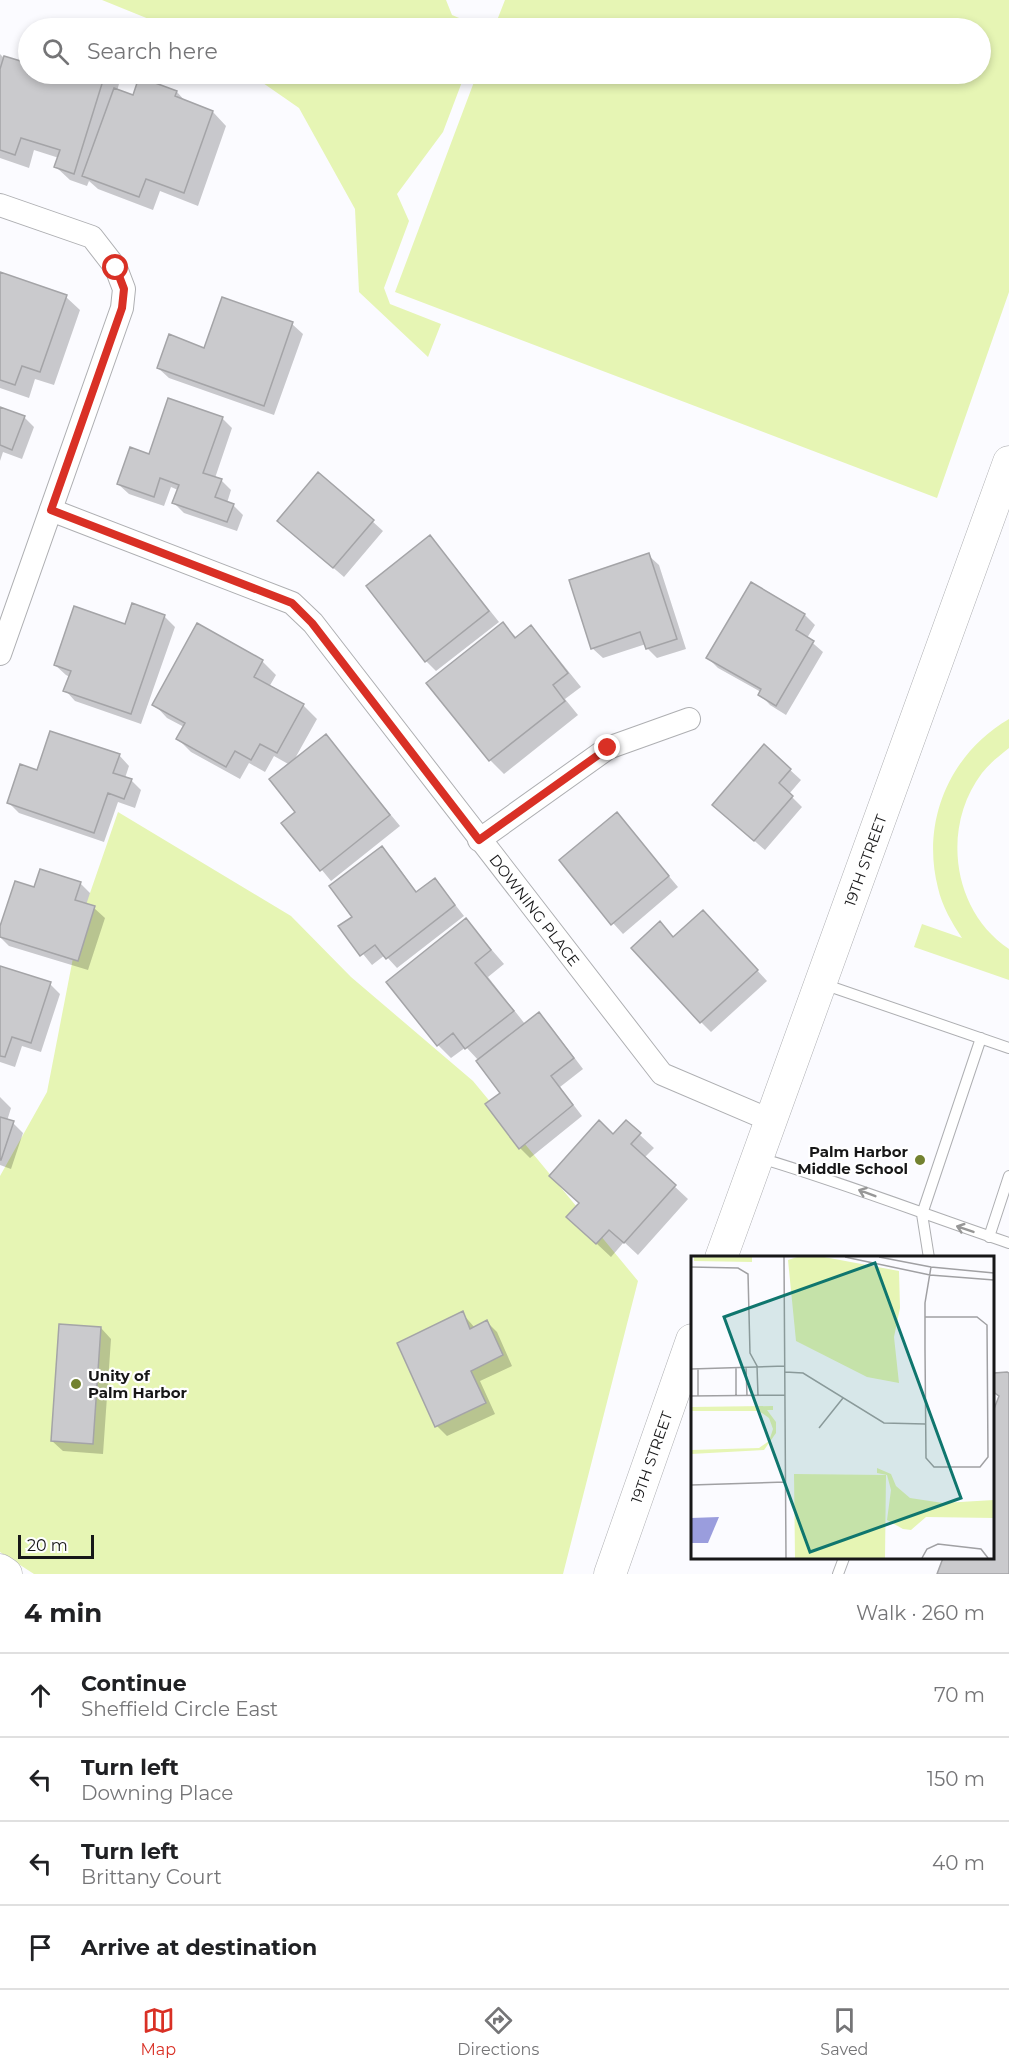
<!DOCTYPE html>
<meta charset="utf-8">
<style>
body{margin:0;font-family:Montserrat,sans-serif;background:#f2f2f2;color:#202124}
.scale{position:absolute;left:18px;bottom:15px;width:76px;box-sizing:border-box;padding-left:6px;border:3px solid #171718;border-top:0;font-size:16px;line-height:21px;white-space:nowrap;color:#171718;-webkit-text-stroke:4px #fff;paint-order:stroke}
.stop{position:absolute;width:18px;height:18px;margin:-14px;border:4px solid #d93025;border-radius:50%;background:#fff}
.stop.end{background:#d93025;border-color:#fff;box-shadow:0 2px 6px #0008}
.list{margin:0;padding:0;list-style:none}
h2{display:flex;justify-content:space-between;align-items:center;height:78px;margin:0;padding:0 24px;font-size:26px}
h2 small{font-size:20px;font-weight:400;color:#757577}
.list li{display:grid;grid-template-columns:39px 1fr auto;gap:18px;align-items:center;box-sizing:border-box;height:84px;padding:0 24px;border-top:2px solid #e0e0e0}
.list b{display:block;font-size:22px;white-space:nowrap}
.list p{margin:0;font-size:20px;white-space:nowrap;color:#757577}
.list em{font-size:20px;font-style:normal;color:#757577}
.icon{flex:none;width:33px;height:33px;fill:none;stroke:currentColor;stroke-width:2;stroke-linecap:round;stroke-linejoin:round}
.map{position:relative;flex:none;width:1009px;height:1574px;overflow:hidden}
.search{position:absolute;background:#fff;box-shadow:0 3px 9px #0003;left:18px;right:18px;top:18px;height:66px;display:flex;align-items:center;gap:15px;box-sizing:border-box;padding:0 21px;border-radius:33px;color:#757577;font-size:22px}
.sheet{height:414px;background:#fff}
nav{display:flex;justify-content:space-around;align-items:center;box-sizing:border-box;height:84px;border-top:2px solid #e0e0e0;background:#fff;font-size:16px;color:#757577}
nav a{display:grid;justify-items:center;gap:3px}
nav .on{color:#d93025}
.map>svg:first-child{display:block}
.green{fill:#e6f5b4}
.shadow{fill:#0003}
.building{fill:#cacacd;stroke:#a4a4a7;stroke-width:1.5}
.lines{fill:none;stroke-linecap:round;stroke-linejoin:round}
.lane-casing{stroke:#aeafb2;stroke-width:12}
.street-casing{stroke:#aeafb2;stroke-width:24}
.secondary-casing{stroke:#aeafb2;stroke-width:33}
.lane{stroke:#fff;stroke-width:10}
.street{stroke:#fff;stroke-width:22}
.secondary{stroke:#fff;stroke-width:32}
.oneway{stroke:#979797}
.route{stroke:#d93025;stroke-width:8}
.poi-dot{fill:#738230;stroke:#fff;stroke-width:2}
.labels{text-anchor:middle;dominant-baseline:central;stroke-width:4.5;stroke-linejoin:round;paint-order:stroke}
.street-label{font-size:15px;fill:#171718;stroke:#fff}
.poi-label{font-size:15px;font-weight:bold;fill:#171718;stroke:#fff;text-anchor:end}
.inset-road{fill:none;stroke:#a0a0a3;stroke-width:1.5}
.view{fill:#0f766e;fill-opacity:0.15;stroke:#0f766e;stroke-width:3}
.inset-edge{fill:none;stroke:#171718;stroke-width:3}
</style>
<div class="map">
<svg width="1009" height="1574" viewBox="0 0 1009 1574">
<rect width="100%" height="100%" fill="#fbfbff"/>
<path class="green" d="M 102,0 L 446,0 L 452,15 L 483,28 L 171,28 Z
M 505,0 L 1009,0 L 1009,292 L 937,498 L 395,292 L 477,74 L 980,74 L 980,28 L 494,28 Z
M 250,74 L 465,74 L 443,132 L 397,194 L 409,221 L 384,288 L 390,304 L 441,324 L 428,357 L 359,292 L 355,209 L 299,108 Z
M 1009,719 L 1009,748 C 999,756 990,763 982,773 C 941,827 952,911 1009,949 L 1009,980 L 914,947 L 922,924 L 962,938 C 952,923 942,906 938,888 C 921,822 949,754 1009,719 Z
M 118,812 L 291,916 L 351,977 L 473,1081 L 638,1281 L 563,1574 L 34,1574 L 0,1552 L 0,1176 L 47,1092 L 80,922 Z"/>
<path class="shadow" d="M 28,52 L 28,74 L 109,74 L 119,84 L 117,91 L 133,97 L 140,79 L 177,92 L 186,102 L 213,112 L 226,126 L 198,206 L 160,191 L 153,210 L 98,189 L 89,181 L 87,186 L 70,180 L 56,167 L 59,158 L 34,150 L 29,168 L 0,158 L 0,54 L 5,59 L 25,64 Z
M 0,273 L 66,297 L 80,310 L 54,385 L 35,379 L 29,398 L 0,388 Z
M 223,299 L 292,324 L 303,334 L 274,415 L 169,378 L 158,368 L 205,350 Z
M 0,408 L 24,417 L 34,427 L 22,459 L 3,452 L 0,461 Z
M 222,418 L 232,428 L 215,478 L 221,480 L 231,490 L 227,503 L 233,505 L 243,515 L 237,531 L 184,513 L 174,503 L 178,490 L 171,487 L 164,506 L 129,494 L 118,484 L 149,456 Z
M 279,521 L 372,521 L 383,531 L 344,577 Z
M 430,537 L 440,548 L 499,622 L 436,671 L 426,661 Z
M 648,555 L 659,565 L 686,649 L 657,658 L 647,648 L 646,644 L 603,658 L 592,648 Z
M 752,584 L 805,615 L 815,625 L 807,638 L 823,652 L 786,715 L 770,705 L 760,694 L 761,692 L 718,668 L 708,658 Z
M 133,605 L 165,617 L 175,627 L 141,724 L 75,701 L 65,690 L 70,677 L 66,675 L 55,665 L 126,626 Z
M 503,624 L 517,638 L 531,627 L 544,641 L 581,687 L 565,699 L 578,715 L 504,774 L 490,760 L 429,683 Z
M 198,625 L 262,661 L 276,675 L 269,687 L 303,705 L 317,719 L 293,762 L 326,736 L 400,826 L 331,881 L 283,823 L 297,812 L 290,765 L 274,756 L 265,772 L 249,763 L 240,779 L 191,752 L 178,739 L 184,727 L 167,718 L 154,704 Z
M 764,746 L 801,780 L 789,794 L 802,807 L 765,850 L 725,815 Z
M 119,755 L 129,766 L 125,778 L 131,780 L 141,790 L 135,808 L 118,802 L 104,842 L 19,813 L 9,803 L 38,772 Z
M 617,814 L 678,887 L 623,934 L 613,923 Z
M 381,848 L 392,858 L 417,893 L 435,879 L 464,916 L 397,968 L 385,955 L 372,965 L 341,927 L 354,917 Z
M 80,883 L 90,893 L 86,905 L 94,908 L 105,918 L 88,970 L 9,946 L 0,937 L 0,931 L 35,889 Z
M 466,920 L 504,964 L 488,977 L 525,1024 L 538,1014 L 549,1024 L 583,1069 L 560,1087 L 582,1116 L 530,1158 L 520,1148 L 502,1093 L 479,1061 L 466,1047 L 451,1058 L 438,1045 Z
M 713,922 L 767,981 L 711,1032 L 701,1022 L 674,938 Z
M 0,967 L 50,984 L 60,994 L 41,1052 L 22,1046 L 15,1067 L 0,1062 Z
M 0,1097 L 11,1108 L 7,1121 L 13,1123 L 23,1133 L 11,1169 L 0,1165 Z
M 626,1122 L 654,1148 L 644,1158 L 688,1199 L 638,1255 L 624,1242 L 611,1257 L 582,1230 L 580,1204 L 613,1136 Z
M 462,1313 L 475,1328 L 487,1322 L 497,1332 L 512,1366 L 480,1381 L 495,1414 L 447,1436 L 437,1426 Z
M 101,1328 L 111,1339 L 103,1454 L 63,1451 L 52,1441 Z
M 1009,1374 L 1009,1574 L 939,1574 L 945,1558 L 992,1558 L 1000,1398 L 992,1391 Z"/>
<path class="building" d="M 28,47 L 28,74 L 105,74 L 74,174 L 54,167 L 60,150 L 21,138 L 15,155 L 0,150 L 0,69 L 4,56 L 24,62 Z
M 139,77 L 177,91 L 175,96 L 213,111 L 184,193 L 146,179 L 139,197 L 82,176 L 114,88 L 133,95 Z
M 0,272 L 67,295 L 40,372 L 22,366 L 15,385 L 0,380 Z
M 222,297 L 293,322 L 264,406 L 157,368 L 169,334 L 204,348 Z
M 168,398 L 223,417 L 203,473 L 222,479 L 215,497 L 234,504 L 227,522 L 172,503 L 179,485 L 160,478 L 154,497 L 117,484 L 130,447 L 149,454 Z
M 0,407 L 25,416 L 12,450 L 0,445 Z
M 318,472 L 374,520 L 333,568 L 277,521 Z
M 430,535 L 489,611 L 425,662 L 366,586 Z
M 649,553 L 677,639 L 646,649 L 640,632 L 591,649 L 569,580 Z
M 751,582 L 805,614 L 796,630 L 814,641 L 776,706 L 758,695 L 761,689 L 706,658 Z
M 132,603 L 165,615 L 131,714 L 63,691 L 71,671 L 54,665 L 74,606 L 125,624 Z
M 503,622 L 515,638 L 531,625 L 568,673 L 553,685 L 565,701 L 489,761 L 426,683 Z
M 197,623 L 263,660 L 254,677 L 304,704 L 277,753 L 260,744 L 251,760 L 235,751 L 226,767 L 176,739 L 185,723 L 152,705 Z
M 50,731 L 120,754 L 113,773 L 132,779 L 124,799 L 108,793 L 94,833 L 7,803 L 20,764 L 37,770 Z
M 326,734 L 390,815 L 320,871 L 281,823 L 295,812 L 269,779 Z
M 764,744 L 791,769 L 779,783 L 793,796 L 754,841 L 712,805 Z
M 617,812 L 669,876 L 611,925 L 559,860 Z
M 382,846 L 416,892 L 435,878 L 455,905 L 386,959 L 375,945 L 360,956 L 338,926 L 352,917 L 329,886 Z
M 40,869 L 81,882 L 75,900 L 95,906 L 78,961 L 0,937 L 0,926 L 15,881 L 34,887 Z
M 703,910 L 758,970 L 700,1023 L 631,948 L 660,921 L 673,937 Z
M 466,918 L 491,950 L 475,963 L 514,1011 L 465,1049 L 453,1033 L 437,1046 L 386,982 Z
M 0,966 L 51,982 L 31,1043 L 12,1037 L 5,1057 L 0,1056 Z
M 539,1012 L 574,1058 L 551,1076 L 573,1105 L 519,1149 L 485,1104 L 500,1093 L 476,1061 Z
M 0,1117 L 14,1121 L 1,1160 L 0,1160 Z
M 599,1120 L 613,1134 L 626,1120 L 641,1133 L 631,1144 L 676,1185 L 624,1243 L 609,1230 L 596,1244 L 566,1217 L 579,1203 L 549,1176 Z
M 463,1311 L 470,1329 L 487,1320 L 503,1355 L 471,1371 L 486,1403 L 435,1427 L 397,1343 Z
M 59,1324 L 101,1327 L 93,1444 L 51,1441 Z
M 1007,1372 L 1009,1373 L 1009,1574 L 937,1574 L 943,1558 L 992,1558 L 992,1414 L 999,1396 L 992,1391 L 992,1376 L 994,1373 Z"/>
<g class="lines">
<g class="lane-casing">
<path id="lane" d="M 823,984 L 1009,1048
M 760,1158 C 844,1183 926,1215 1009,1243
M 989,1237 L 1009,1176
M 929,1258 L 922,1214 L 981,1038
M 838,1574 L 844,1558"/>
</g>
<g class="street-casing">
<g id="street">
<path d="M 0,205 L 92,237 L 116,268 L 124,289 L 122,308 L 0,654"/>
<path id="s1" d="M 51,510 L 292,603 L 313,623 L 662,1074 L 770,1120"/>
<path d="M 479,840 L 608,748 L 689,719"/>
</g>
</g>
<g class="secondary-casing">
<g id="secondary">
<path id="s2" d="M 721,1258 L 1009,462"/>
<path d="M 0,1570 L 6,1574"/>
<path id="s3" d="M 610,1574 L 692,1340"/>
</g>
</g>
<use href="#lane" class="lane"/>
<use href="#street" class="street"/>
<use href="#secondary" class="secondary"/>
</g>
<defs><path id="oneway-shaft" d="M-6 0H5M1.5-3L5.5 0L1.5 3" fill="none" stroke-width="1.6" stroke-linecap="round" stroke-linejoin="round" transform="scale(1.5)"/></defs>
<g class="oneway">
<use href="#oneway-shaft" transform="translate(867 1193) rotate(-159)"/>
<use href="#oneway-shaft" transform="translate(965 1229) rotate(-161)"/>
</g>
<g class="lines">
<path class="route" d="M 116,268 L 124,289 L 122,308 L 51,510 L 292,603 L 312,623 L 479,840 L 608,748"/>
</g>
<g class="poi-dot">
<circle cx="920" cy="1160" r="6"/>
<circle cx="76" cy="1384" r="6"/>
</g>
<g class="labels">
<g class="street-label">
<text stroke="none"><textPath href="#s2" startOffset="423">19TH STREET</textPath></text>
<text stroke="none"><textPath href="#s1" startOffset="650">DOWNING PLACE</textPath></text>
<text stroke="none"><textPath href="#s3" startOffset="124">19TH STREET</textPath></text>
</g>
<g class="poi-label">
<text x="908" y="1151">Palm Harbor<tspan x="908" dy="17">Middle School</tspan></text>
<text x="88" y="1375" text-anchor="start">Unity of<tspan x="88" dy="17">Palm Harbor</tspan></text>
</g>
</g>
<g transform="translate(691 1256)">
<rect width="303" height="303" fill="#fbfbff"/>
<path d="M 3,1 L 61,1 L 61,6 L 3,5 ZM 106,1 L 133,1 L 208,15 L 209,52 L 203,81 L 208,127 L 176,121 L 105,85 L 97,4 ZM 82,150 L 82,154 L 76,154 L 85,166 L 85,177 L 73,194 L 0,198 L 0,194 L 68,192 L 78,185 L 82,173 L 78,162 L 68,155 L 0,155 L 0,151 ZM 186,212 L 200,218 L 205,230 L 219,242 L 252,247 L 303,244 L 303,262 L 235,261 L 220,274 L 212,273 L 196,264 L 200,234 L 196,219 L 186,217 ZM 103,218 L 195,219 L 194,302 L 104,302 Z" fill="#e6f5b4"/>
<path d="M 28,261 L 17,287 L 0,287 L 0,262 Z" fill="#9a9ddd"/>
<path class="inset-road" d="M 93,1 L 95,302M 154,1 L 239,19 L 303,24M 188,1 L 240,11 L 303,17M 0,11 L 47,12 L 57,18 L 59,97 L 66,110 L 67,140M 234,61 L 286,61 L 296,69 L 297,201 L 289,211 L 243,211 L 235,202 L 234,94 L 234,47 L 240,11M 45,111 L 45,140M 55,111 L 56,140M 7,112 L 7,140M 0,113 L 94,110M 94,116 L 112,117 L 193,167 L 234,168M 0,140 L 94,139M 128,172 L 152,142M 0,229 L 94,226M 231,302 L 236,293 L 247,288 L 290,293 L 297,302"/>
<path class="view" d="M 184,7 L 270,242 L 119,296 L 33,61 Z"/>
<rect width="303" height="303" class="inset-edge"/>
</g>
</svg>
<div class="scale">20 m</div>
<div class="stop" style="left:116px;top:268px"></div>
<div class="stop end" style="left:608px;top:748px"></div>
<div class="search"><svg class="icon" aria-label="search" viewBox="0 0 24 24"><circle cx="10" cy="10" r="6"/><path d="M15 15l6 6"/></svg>Search here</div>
</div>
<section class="sheet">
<h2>4 min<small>Walk · 260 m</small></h2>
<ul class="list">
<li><svg class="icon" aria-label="ahead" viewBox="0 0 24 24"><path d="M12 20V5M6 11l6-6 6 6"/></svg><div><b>Continue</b><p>Sheffield Circle East</p></div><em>70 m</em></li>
<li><svg class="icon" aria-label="left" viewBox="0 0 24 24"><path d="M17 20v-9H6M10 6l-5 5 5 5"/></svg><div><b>Turn left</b><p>Downing Place</p></div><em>150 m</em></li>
<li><svg class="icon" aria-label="left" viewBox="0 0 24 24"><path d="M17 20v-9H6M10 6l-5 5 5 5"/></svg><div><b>Turn left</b><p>Brittany Court</p></div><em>40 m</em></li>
<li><svg class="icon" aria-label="arrive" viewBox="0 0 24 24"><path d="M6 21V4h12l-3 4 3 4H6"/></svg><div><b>Arrive at destination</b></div></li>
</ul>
</section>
<nav>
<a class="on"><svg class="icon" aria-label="map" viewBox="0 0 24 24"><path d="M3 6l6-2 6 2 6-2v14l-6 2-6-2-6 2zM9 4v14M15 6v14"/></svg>Map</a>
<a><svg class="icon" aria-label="directions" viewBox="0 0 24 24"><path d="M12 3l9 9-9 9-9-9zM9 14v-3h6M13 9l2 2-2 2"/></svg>Directions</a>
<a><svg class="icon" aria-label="saved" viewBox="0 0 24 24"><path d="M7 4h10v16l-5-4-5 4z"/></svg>Saved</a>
</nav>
